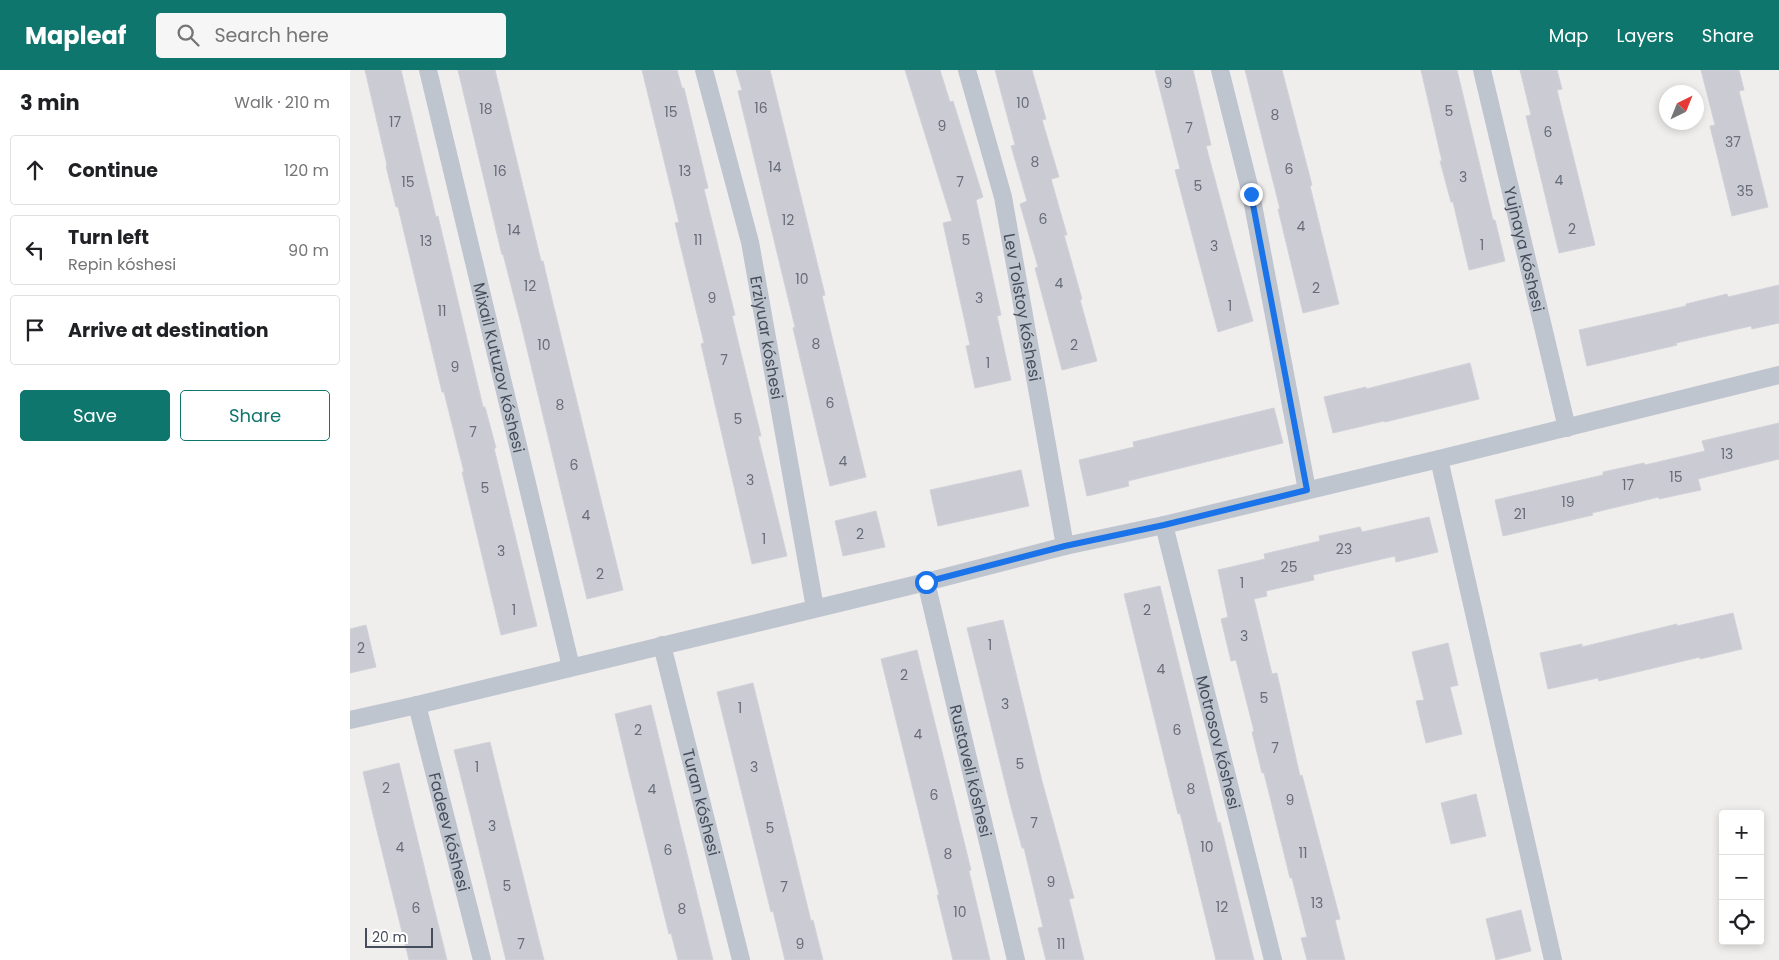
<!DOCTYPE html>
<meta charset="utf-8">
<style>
body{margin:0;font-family:Poppins,sans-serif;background:#f6f6f6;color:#202124}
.controls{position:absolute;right:15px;bottom:15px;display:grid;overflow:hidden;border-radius:5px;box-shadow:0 2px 8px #0003}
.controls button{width:45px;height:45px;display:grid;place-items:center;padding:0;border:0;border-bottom:1px solid #e0e0e0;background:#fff;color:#202124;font:25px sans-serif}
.compass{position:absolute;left:1309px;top:15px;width:45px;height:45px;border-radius:50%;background:#fff;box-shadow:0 2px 8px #0003;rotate:43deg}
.scale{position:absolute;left:15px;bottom:12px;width:68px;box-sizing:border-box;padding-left:5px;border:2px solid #464d5a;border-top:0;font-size:14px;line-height:18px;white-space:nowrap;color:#464d5a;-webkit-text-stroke:4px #fff;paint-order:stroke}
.stop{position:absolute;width:15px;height:15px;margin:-11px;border:4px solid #1a73e8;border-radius:50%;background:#fff}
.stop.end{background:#1a73e8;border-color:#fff;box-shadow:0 1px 5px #0008}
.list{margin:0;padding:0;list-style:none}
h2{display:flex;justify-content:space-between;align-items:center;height:65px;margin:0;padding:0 20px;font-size:21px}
h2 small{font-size:16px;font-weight:400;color:#757577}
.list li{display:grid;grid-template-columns:32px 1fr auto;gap:15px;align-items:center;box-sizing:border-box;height:70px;margin:0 10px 10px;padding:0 10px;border:1px solid #e0e0e0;border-radius:5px}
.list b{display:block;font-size:19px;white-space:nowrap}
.list p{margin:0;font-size:16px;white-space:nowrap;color:#757577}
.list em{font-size:16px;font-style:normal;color:#757577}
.actions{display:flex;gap:10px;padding:15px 20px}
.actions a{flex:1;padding:11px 0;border:1px solid #0f766e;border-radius:5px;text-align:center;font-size:18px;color:#0f766e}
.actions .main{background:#0f766e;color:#fff}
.icon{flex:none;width:28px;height:28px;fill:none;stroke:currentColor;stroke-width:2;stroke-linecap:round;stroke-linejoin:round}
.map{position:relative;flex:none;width:1429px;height:890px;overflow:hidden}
header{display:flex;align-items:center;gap:30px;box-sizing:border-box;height:70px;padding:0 25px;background:#0f766e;color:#fff}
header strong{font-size:24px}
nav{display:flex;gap:28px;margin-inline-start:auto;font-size:18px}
.search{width:350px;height:45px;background:#f6f6f6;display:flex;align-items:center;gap:12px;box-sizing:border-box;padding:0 18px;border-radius:5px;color:#757577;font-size:19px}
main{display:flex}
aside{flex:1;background:#fff}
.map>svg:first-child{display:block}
.building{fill:#cacbd3;stroke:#d1d2d9}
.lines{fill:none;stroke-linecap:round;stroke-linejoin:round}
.minor{stroke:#bec5cf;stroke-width:18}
.route{stroke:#1a73e8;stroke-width:6}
.labels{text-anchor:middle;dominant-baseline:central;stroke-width:4.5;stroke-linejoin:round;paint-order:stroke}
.number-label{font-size:14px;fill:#676c78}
.street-label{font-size:16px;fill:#464d5a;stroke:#fff}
</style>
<header>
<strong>Mapleaf</strong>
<div class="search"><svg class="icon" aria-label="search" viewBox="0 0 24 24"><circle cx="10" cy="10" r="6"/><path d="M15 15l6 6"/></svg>Search here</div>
<nav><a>Map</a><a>Layers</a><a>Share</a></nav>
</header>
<main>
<aside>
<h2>3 min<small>Walk · 210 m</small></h2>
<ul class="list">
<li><svg class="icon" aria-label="ahead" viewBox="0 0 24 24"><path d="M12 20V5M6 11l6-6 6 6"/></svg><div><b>Continue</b></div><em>120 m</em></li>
<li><svg class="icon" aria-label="left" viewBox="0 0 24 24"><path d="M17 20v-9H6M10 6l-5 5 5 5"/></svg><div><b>Turn left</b><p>Repin kóshesi</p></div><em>90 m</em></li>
<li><svg class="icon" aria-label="arrive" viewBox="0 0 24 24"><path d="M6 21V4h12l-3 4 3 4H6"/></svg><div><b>Arrive at destination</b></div></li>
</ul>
<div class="actions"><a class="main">Save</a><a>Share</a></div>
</aside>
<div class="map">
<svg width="1429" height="890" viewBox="0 0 1429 890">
<rect width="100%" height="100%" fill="#f0eded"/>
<path class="building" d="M 15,0 L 51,0 L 86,147 L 88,146 L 133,337 L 135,337 L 146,378 L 144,378 L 187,556 L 151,565 L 112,402 L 114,402 L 94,322 L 92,322 L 48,137 L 46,137 L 36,96 L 37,95 Z
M 108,0 L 145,0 L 191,191 L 193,191 L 201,225 L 273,520 L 237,529 L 172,258 L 153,184 L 152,185 Z
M 292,0 L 327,0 L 332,18 L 334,18 L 358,118 L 354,119 L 385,245 L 382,246 L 411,366 L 408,366 L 437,486 L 402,494 L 351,274 L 354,273 L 325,153 L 329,152 Z
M 386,0 L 420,0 L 475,225 L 472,226 L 516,407 L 480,416 L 443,258 L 445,257 L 388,21 L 392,20 Z
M 555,0 L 590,0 L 600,32 L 603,31 L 633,127 L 626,130 L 651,245 L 647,246 L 661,310 L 625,318 L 616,276 L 620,275 L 593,153 L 602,151 Z
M 645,0 L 682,0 L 696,49 L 692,50 L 709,107 L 701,109 L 717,165 L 714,165 L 732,229 L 730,230 L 747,291 L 712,300 L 685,198 L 688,197 L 670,134 L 677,131 L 661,76 L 665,75 Z
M 805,0 L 843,0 L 861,75 L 856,76 L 903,251 L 868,262 L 825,100 L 830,99 Z
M 895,0 L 932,0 L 962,115 L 960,116 L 989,234 L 953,243 L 928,139 L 930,139 Z
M 1071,0 L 1107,0 L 1143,150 L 1145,150 L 1155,191 L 1119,200 L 1103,132 L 1101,132 L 1090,91 L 1092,91 Z
M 1170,0 L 1207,0 L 1212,19 L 1207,20 L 1245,175 L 1209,183 L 1176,46 L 1181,45 Z
M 1351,0 L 1389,0 L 1394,20 L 1389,21 L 1418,137 L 1382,146 L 1360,56 L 1365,55 Z
M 1429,215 L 1429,253 L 1402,259 L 1401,256 L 1326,273 L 1327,275 L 1237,296 L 1229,260 L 1336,236 L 1336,234 L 1377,224 L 1378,227 Z
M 1120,293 L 1129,329 L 1035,352 L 1034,351 L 983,363 L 974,327 L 1016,317 L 1016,319 Z
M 924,338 L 933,373 L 778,411 L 779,416 L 737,426 L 729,390 L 784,377 L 783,372 Z
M 1429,353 L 1429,389 L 1348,409 L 1351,420 L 1309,429 L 1309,427 L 1242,443 L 1243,445 L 1153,466 L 1145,430 L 1253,405 L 1253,402 L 1294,393 L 1295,395 L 1355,381 L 1352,371 Z
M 671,400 L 679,436 L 588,456 L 580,420 Z
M 526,441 L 535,477 L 493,486 L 485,451 Z
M 1079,447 L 1088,482 L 1046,492 L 1045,486 L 963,505 L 964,510 L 916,521 L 917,526 L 904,529 L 922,604 L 927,603 L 950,706 L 952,705 L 990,849 L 985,850 L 995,890 L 957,890 L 951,868 L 957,867 L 942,808 L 940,808 L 914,703 L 912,703 L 902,662 L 904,661 L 886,590 L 881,591 L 871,549 L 878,547 L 868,500 L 915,489 L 914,484 L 970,471 L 969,466 L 1010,457 L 1012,462 Z
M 810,516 L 868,753 L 870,752 L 904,890 L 866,890 L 830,743 L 828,744 L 774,524 Z
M 1383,543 L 1392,579 L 1350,589 L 1350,587 L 1249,611 L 1248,608 L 1198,619 L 1190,583 L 1232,574 L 1232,577 L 1327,554 L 1327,556 Z
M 653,550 L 692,711 L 724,828 L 719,829 L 734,890 L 696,890 L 688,858 L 693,857 L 674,778 L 672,778 L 661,737 L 617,558 Z
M 16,555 L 26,597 L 0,603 L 0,559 Z
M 1098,573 L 1108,615 L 1100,617 L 1112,664 L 1076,673 L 1066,631 L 1074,630 L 1062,582 Z
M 567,580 L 621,800 L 619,801 L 640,890 L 603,890 L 587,825 L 589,825 L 531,589 Z
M 403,613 L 461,851 L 463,850 L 473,890 L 435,890 L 423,841 L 421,842 L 367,622 Z
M 301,635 L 330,755 L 363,890 L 328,890 L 321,863 L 319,864 L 279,703 L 265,644 Z
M 140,672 L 150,713 L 194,890 L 156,890 L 119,739 L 104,680 Z
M 49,693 L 78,813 L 97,890 L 59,890 L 27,761 L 13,702 Z
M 1126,724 L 1136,766 L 1101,774 L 1091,733 Z
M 1171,840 L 1181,881 L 1146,890 L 1136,849 Z"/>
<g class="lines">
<g class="minor">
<path id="s1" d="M 78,0 L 221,597"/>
<path id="s2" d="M 354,0 L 400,172 L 465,538"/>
<path id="s3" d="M 617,0 L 653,127 L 715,476"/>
<path d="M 870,0 L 901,124 L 957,420"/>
<path id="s4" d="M 1132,0 L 1217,358"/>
<path d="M 1089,389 L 1203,890"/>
<path id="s5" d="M 814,455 L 923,890"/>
<path id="s6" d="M 576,512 L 666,890"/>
<path id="s7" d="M 312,575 L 391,890"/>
<path id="s8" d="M 67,635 L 132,890"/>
<path d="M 0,650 L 67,635 L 576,512 L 715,476 L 814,455 L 1089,389 L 1429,305"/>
</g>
</g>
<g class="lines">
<path class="route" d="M 576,512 L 715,476 L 814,455 L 957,420 L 901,124"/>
</g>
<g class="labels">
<g class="number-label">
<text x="818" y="13">9</text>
<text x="673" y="33">10</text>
<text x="411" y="38">16</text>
<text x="136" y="39">18</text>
<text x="1099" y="41">5</text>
<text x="321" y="42">15</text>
<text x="925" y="45">8</text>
<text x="45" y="52">17</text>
<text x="592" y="56">9</text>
<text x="839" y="58">7</text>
<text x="1198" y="62">6</text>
<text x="1383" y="72">37</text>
<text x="685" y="92">8</text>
<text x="425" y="97">14</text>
<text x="939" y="99">6</text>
<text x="150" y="101">16</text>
<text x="335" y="101">13</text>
<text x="1113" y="107">3</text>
<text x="1209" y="110">4</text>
<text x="58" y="112">15</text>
<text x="610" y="112">7</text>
<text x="848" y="116">5</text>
<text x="1395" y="121">35</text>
<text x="693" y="149">6</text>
<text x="438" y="150">12</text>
<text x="951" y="156">4</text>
<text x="1222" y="159">2</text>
<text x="164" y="160">14</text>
<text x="348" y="170">11</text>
<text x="616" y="170">5</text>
<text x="76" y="171">13</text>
<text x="1132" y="175">1</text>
<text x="864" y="176">3</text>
<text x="452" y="209">10</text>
<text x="709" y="213">4</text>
<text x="180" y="216">12</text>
<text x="966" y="218">2</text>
<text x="362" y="228">9</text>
<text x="629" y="228">3</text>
<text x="880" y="236">1</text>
<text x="92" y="241">11</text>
<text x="466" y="274">8</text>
<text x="194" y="275">10</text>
<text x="724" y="275">2</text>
<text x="374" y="290">7</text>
<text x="638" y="293">1</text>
<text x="105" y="297">9</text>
<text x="480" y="333">6</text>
<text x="210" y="335">8</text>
<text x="388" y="349">5</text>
<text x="123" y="362">7</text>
<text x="1377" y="384">13</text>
<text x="493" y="391">4</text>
<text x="224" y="395">6</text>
<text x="1326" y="407">15</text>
<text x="400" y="410">3</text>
<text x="1278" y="415">17</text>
<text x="135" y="418">5</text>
<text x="1218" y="432">19</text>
<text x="1170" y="444">21</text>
<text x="236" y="445">4</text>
<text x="510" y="464">2</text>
<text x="414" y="469">1</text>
<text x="994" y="479">23</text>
<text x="151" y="481">3</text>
<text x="939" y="497">25</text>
<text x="250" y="504">2</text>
<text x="892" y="513">1</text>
<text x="164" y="540">1</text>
<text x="797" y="540">2</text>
<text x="894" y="566">3</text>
<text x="640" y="575">1</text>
<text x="11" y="578">2</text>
<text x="811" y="599">4</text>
<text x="554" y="605">2</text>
<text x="914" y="628">5</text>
<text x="655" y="634">3</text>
<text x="390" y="638">1</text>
<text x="288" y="660">2</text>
<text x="827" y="660">6</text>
<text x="568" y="664">4</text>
<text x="925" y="678">7</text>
<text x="670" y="694">5</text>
<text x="127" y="697">1</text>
<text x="404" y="697">3</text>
<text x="36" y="718">2</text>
<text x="302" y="719">4</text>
<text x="841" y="719">8</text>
<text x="584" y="725">6</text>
<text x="940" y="730">9</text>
<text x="684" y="753">7</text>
<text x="142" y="756">3</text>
<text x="420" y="758">5</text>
<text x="50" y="777">4</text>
<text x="857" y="777">10</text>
<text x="318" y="780">6</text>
<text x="953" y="783">11</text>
<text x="598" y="784">8</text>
<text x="701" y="812">9</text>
<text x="157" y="816">5</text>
<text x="434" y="817">7</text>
<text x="967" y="833">13</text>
<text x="872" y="837">12</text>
<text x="66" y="838">6</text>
<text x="332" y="839">8</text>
<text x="610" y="842">10</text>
<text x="171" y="874">7</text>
<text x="450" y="874">9</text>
<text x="711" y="874">11</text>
</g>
<g class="street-label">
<text stroke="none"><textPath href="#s4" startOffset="184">Yujnaya kóshesi</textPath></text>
<text stroke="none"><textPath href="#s3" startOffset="244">Lev Tolstoy kóshesi</textPath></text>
<text stroke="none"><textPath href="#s2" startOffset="275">Erziyuar kóshesi</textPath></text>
<text stroke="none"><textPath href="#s1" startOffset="306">Mixail Kutuzov kóshesi</textPath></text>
<text stroke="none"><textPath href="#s5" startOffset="224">Motrosov kóshesi</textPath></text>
<text stroke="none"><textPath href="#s6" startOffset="194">Rustaveli kóshesi</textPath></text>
<text stroke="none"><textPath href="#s7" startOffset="162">Turan kóshesi</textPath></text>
<text stroke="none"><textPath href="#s8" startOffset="131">Fadeev kóshesi</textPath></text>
</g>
</g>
</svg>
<div class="controls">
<button>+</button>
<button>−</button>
<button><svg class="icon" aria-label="locate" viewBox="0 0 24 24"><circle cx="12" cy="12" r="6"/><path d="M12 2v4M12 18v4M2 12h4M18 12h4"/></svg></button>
</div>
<svg class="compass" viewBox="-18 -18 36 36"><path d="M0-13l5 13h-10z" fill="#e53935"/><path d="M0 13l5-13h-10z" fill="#757577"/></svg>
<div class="scale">20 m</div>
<div class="stop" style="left:576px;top:512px"></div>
<div class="stop end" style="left:901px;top:124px"></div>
</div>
</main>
